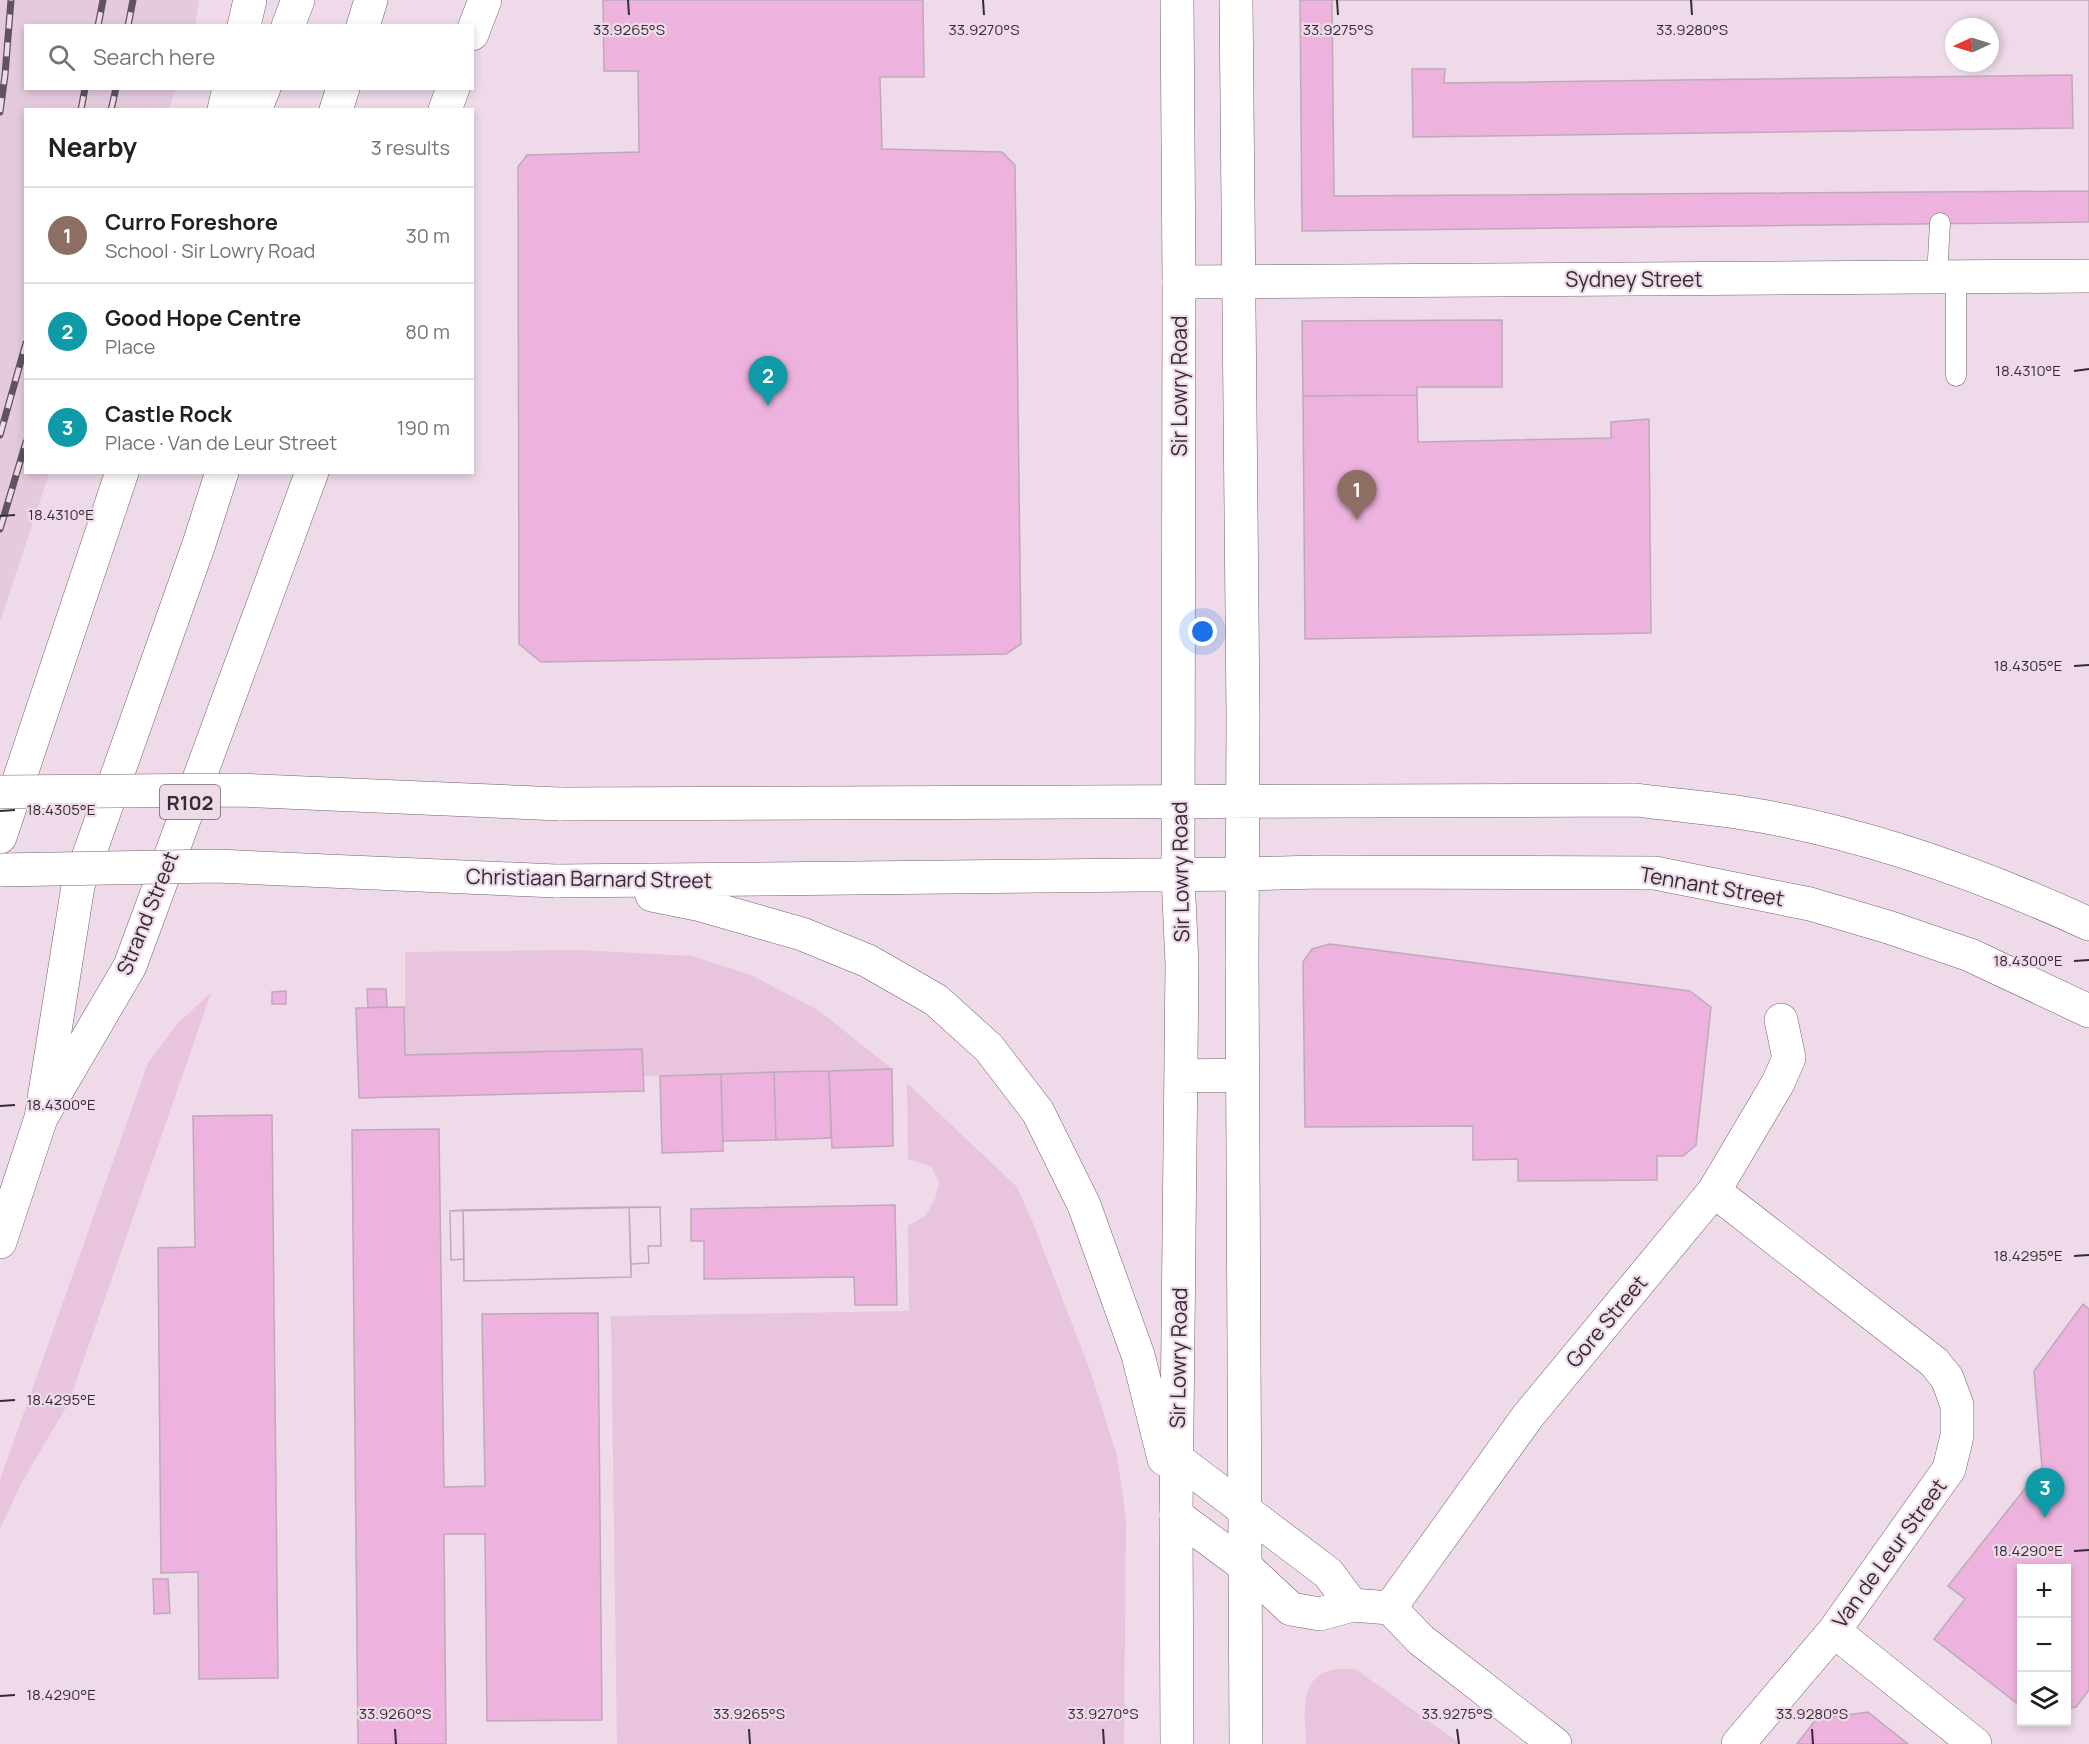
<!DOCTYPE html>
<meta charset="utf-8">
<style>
body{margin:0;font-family:Manrope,sans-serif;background:#f2f2f2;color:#202124}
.controls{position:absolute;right:18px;bottom:18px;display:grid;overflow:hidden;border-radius:0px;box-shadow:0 3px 9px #0003}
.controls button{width:54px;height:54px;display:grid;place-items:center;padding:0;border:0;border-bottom:2px solid #e0e0e0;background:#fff;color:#202124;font:30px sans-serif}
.compass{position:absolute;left:1945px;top:18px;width:54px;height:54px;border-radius:50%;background:#fff;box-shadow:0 3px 9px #0003;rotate:266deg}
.you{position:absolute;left:1203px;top:632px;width:21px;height:21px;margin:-15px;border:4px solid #fff;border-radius:50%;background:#1a73e8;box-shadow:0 0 0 9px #1a73e833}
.badge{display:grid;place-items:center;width:39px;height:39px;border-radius:50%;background:#0b8043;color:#fff;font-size:20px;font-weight:700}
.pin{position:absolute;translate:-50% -50px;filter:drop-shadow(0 2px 3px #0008)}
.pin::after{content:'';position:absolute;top:32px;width:21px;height:18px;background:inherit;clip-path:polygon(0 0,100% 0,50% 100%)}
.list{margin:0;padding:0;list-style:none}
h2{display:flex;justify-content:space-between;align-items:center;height:78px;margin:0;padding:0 24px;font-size:26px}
h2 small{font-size:20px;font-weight:400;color:#757577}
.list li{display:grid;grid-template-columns:39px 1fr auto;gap:18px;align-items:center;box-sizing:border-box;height:96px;padding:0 24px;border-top:2px solid #e0e0e0}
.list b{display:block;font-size:22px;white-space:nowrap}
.list p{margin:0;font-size:20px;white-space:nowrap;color:#757577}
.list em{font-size:20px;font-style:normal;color:#757577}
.icon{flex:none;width:33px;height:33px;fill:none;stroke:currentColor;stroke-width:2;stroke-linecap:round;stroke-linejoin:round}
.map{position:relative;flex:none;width:2089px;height:1744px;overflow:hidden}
.search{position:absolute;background:#fff;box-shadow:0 3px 9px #0003;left:24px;top:24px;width:450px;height:66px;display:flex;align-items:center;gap:15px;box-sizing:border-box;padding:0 21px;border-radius:0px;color:#757577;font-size:22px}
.panel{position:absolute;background:#fff;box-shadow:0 3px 9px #0003;left:24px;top:108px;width:450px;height:366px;border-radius:0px}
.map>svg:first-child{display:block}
.built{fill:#e5cade}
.green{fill:#e8c4de}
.building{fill:#edb3de;stroke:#bdaab8;stroke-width:1.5;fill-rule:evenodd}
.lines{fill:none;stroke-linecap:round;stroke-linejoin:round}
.service-casing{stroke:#72616e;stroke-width:21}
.minor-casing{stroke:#72616e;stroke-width:34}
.secondary-casing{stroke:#72616e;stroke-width:34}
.primary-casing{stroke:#72616e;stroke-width:34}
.motorway-casing{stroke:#72616e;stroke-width:34}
.service{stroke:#fff;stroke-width:20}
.minor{stroke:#fff;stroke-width:33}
.secondary{stroke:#fff;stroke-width:33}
.primary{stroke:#fff;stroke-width:33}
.motorway{stroke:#fff;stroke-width:33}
.rail-casing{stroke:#5f545c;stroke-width:7}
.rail{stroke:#eedae9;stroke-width:4.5;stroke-dasharray:14;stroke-linecap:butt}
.secondary-bridge-casing{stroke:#72616e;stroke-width:34;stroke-linecap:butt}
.secondary-bridge{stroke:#fff;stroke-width:33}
.ticks{fill:none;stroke:#342c32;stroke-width:2}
.labels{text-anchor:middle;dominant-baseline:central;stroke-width:4.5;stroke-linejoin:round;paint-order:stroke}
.shield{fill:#eedae9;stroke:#6c6069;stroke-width:1.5}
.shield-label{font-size:20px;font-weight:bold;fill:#342c32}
.street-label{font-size:21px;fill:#342c32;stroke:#eedae9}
.ticks-label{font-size:15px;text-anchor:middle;fill:#342c32;stroke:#eedae9;stroke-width:4.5;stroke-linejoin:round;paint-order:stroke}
</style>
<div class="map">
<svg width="2089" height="1744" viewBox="0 0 2089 1744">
<rect width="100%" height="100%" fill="#eedae9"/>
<path class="built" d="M 0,0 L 199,0 L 195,25 L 26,26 L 26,88 L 176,89 L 169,109 L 26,110 L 26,472 L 49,473 L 0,622 Z"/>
<path class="green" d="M 578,950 L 692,956 L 751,975 L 818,1010 L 892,1069 L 644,1076 L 642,1049 L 405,1055 L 405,952 Z
M 211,993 L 69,1402 L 21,1484 L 0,1529 L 0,1480 L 148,1063 L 178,1023 Z
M 907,1083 L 1017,1187 L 1033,1223 L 1091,1373 L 1117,1456 L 1126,1518 L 1124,1744 L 617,1744 L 611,1316 L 909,1311 L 908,1226 L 925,1216 L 935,1200 L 939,1182 L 931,1166 L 908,1159 Z
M 1336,1669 L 1355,1669 L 1461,1744 L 1306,1744 C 1306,1722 1299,1691 1318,1676 C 1322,1672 1330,1671 1336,1669 Z"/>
<path class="building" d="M 603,0 L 923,0 L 924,77 L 880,77 L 882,149 L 1002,152 L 1015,165 L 1021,644 L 1006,654 L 541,662 L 519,644 L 518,167 L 527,155 L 639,152 L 638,71 L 604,71 Z
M 1300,0 L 2089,0 L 2089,222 L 1302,231 ZM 1954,27 L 1990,27 L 1990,63 L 1954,63 Z
M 1332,0 L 2089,0 L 2089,191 L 1334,196 ZM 1954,27 L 1990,27 L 1990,63 L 1954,63 ZM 1412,69 L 1445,69 L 1444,83 L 2072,75 L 2073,128 L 1413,137 Z
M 1502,320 L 1502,387 L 1417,387 L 1417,395 L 1303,396 L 1302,321 Z
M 1417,395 L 1418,442 L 1611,438 L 1611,422 L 1649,419 L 1651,633 L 1305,639 L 1303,396 Z
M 1330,944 L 1690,991 L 1711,1007 L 1696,1145 L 1683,1156 L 1657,1156 L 1657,1180 L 1518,1181 L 1518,1159 L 1473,1160 L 1473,1126 L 1305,1127 L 1303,962 L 1312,949 Z
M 367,989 L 386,989 L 387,1007 L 368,1008 Z
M 286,991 L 286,1004 L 272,1004 L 272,992 Z
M 404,1007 L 405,1055 L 642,1049 L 644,1091 L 359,1098 L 356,1008 Z
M 892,1069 L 893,1146 L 832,1148 L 829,1071 Z
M 829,1071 L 831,1138 L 776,1140 L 774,1072 Z
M 774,1072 L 776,1140 L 723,1141 L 721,1074 Z
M 721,1074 L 723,1151 L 662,1153 L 660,1076 Z
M 272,1115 L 278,1678 L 199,1679 L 198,1572 L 161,1573 L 158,1248 L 195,1247 L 193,1116 Z
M 439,1129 L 444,1487 L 485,1486 L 482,1314 L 598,1313 L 602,1720 L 487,1721 L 485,1534 L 444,1534 L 446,1744 L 358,1744 L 352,1130 Z
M 895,1205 L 897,1305 L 855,1305 L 854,1277 L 704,1279 L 704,1241 L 691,1241 L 691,1209 Z
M 629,1207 L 660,1207 L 661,1246 L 648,1246 L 649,1263 L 631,1264 Z
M 629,1207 L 631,1277 L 464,1281 L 463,1210 Z
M 660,1207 L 661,1246 L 648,1246 L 649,1263 L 631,1264 L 631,1277 L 464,1281 L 464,1259 L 451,1260 L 450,1211 Z
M 463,1210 L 464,1259 L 451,1260 L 450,1211 Z
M 2083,1304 L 2089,1309 L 2089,1690 L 2076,1707 L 2066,1709 L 2066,1568 L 2022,1568 L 2022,1705 L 2018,1704 L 1934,1639 L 1965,1599 L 1948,1586 L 2042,1467 L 2034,1371 Z
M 153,1579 L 168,1579 L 170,1613 L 154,1614 Z
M 1868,1712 L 1908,1744 L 1797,1744 L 1816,1719 Z"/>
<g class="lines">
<g class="service-casing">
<path id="service" d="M 1937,277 L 1940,223
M 1956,376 L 1956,277"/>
</g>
<g class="minor-casing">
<path id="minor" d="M 1179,282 L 2089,276
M 1714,1191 L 1934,1362 L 1947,1378 L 1957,1405 L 1957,1436 L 1949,1469 L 1834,1631 L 1738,1744
M 1177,1459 L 1328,1573 L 1352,1605
M 1176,1515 L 1245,1566 L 1291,1609 L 1320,1614 L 1352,1605 L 1390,1608 L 1421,1640 L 1555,1744
M 1390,1608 L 1528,1416 L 1714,1191 L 1778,1083 L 1789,1058 L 1781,1020
M 1834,1631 L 1975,1744"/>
</g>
<g class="secondary-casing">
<path id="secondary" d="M 1177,0 L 1179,282 L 1178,875 L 1182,965 L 1176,1515 L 1177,1744
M 1236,0 L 1243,714 L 1242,963 L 1246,1744
M 559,804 L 1636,800 C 1681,806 1728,809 1772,818 C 1881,839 1989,878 2089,924
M 556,881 L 1243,874 L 1320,872 L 1655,873 L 1810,904 L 1888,927 L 1970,955 L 2089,1011
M 652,895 L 697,904 L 802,934 L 868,961 L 936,1000 L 989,1048 L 1038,1112 L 1084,1205 L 1138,1355 L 1164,1459
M 1182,1076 L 1243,1075"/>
</g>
<g class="primary-casing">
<path id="primary" d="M 288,26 L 298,0
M 472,34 L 485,0
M 255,110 L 264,88
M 445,110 L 453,88
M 0,837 L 122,472
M 0,1242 L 41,1118 L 130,966 L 312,472"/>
</g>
<g class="motorway-casing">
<path id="motorway" d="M 244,26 L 250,0
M 363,26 L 371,0
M 224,110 L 229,88
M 336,110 L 343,88
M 41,1118 L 78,886 L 199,544 L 222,472"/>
</g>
<use href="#service" class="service"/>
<use href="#minor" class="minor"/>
<use href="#secondary" class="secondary"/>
<use href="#primary" class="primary"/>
<use href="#motorway" class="motorway"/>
<g class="rail-casing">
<path id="rail" d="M 98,26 L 103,0
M 128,26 L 133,0
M 81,110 L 85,88
M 111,110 L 116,88
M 0,112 L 5,75 L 11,0
M 0,435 L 26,343
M 0,529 L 26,442"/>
</g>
<use href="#rail" class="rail"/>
<g class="secondary-bridge-casing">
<path id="secondary-bridge" d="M 0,792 L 239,790 L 559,804
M 0,870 L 216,866 L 556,881"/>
</g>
<use href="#secondary-bridge" class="secondary-bridge"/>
</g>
<path class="ticks" d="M 628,0 L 629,15M 983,0 L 984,15M 1337,0 L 1338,15M 1691,0 L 1692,15M 2074,371 L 2089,369M 0,516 L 15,515M 2074,666 L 2089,665M 0,811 L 15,810M 2074,961 L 2089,960M 0,1106 L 15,1105M 2074,1256 L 2089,1255M 0,1401 L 15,1400M 2074,1551 L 2089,1550M 0,1696 L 15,1695M 395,1729 L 396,1744M 749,1729 L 750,1744M 1103,1729 L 1104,1744M 1457,1729 L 1459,1744M 1812,1729 L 1813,1744"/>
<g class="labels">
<rect class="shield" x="160" y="785" width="60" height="34" rx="4.5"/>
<g class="shield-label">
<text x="190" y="802">R102</text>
</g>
<g class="street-label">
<text x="1634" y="279">Sydney Street</text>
<text transform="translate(1179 386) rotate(-90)">Sir Lowry Road</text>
<text transform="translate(1180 872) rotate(-91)">Sir Lowry Road</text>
<text transform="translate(589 878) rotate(1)">Christiaan Barnard Street</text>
<text transform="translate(1712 886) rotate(10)">Tennant Street</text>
<text transform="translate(147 913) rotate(-68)">Strand Street</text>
<text transform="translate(1606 1321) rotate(-50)">Gore Street</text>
<text transform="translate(1178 1358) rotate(-89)">Sir Lowry Road</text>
<text transform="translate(1889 1553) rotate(-54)">Van de Leur Street</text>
</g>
</g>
<g class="ticks-label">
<text x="629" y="35">33.9265°S</text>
<text x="984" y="35">33.9270°S</text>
<text x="1338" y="35">33.9275°S</text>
<text x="1692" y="35">33.9280°S</text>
<text x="2028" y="376">18.4310°E</text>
<text x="61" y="520">18.4310°E</text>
<text x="2028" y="671">18.4305°E</text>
<text x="61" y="815">18.4305°E</text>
<text x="2028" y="966">18.4300°E</text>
<text x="61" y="1110">18.4300°E</text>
<text x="2028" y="1261">18.4295°E</text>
<text x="61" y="1405">18.4295°E</text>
<text x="2028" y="1556">18.4290°E</text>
<text x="61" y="1700">18.4290°E</text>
<text x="395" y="1719">33.9260°S</text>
<text x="749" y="1719">33.9265°S</text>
<text x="1103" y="1719">33.9270°S</text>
<text x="1457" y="1719">33.9275°S</text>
<text x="1812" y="1719">33.9280°S</text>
</g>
</svg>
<div class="controls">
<button>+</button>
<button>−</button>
<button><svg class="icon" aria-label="layers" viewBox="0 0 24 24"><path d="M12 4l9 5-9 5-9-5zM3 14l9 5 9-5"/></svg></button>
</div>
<svg class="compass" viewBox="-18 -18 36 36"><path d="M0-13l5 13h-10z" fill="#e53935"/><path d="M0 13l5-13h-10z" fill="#757577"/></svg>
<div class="you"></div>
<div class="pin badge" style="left:1357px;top:520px;background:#8d6e63">1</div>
<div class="pin badge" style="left:768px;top:406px;background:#0f9aa8">2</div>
<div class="pin badge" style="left:2045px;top:1518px;background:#0f9aa8">3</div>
<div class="search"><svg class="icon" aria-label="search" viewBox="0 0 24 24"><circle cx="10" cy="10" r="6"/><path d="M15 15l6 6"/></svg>Search here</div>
<section class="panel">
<h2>Nearby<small>3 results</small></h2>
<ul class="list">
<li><span class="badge" style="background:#8d6e63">1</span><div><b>Curro Foreshore</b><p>School · Sir Lowry Road</p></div><em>30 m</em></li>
<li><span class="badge" style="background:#0f9aa8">2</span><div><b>Good Hope Centre</b><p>Place</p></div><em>80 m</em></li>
<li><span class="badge" style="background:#0f9aa8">3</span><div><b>Castle Rock</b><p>Place · Van de Leur Street</p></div><em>190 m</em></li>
</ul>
</section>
</div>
